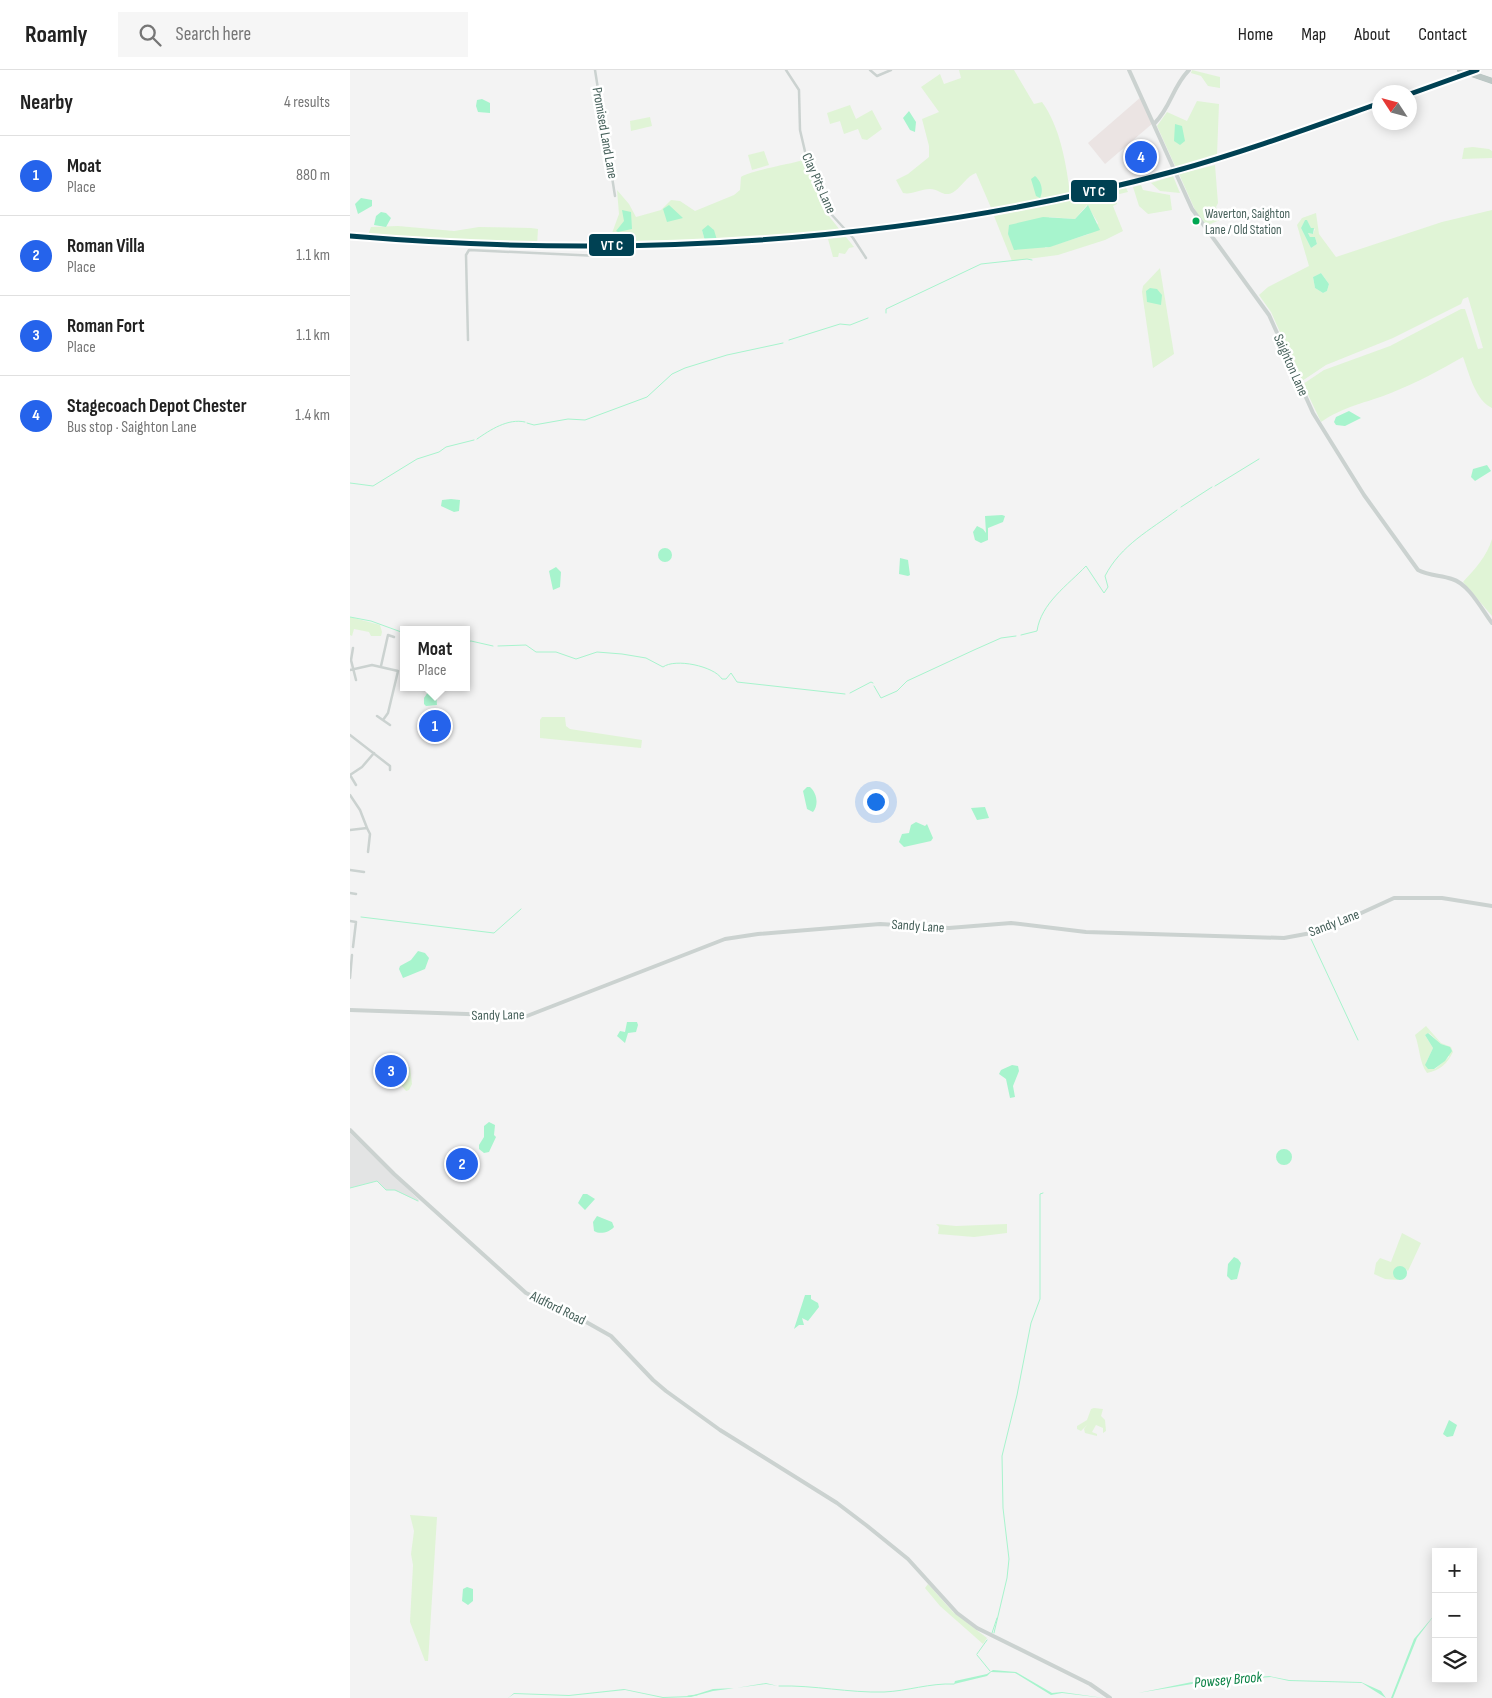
<!DOCTYPE html>
<meta charset="utf-8">
<style>
body{margin:0;font-family:"Sofia Sans Condensed",sans-serif;background:#f6f6f6;color:#222}
.controls{position:absolute;right:15px;bottom:15px;display:grid;overflow:hidden;border-radius:0px;box-shadow:0 2px 12px #0003}
.controls button{width:45px;height:45px;display:grid;place-items:center;padding:0;border:0;border-bottom:1px solid #e0e0e0;background:#fff;color:#222;font:25px sans-serif}
.compass{position:absolute;left:1022px;top:15px;width:45px;height:45px;border-radius:50%;background:#fff;box-shadow:0 2px 12px #0003;rotate:306deg}
.you{position:absolute;left:525px;top:731px;width:18px;height:18px;margin:-12px;border:4px solid #fff;border-radius:50%;background:#1a73e8;box-shadow:0 0 0 8px #1a73e833}
.badge{display:grid;place-items:center;width:32px;height:32px;border-radius:50%;background:#2563eb;color:#fff;font-size:16px;font-weight:700}
.pin{position:absolute;translate:-50% -50%;border:2px solid #fff;box-shadow:0 1px 5px #0006}
.popup{position:absolute;left:50px;top:556px;width:70px;height:65px;box-sizing:border-box;display:grid;place-content:center;border-radius:0px;background:#fff;filter:drop-shadow(0 1px 4px #0005);font-size:16px;white-space:nowrap;color:#767676}
.popup b{font-size:19px;color:#222}
.popup::after{content:'';position:absolute;left:50%;top:100%;margin-left:-10px;border:10px solid transparent;border-top-color:#fff}
.list{margin:0;padding:0;list-style:none}
h2{display:flex;justify-content:space-between;align-items:center;height:65px;margin:0;padding:0 20px;font-size:21px}
h2 small{font-size:16px;font-weight:400;color:#767676}
.list li{display:grid;grid-template-columns:32px 1fr auto;gap:15px;align-items:center;box-sizing:border-box;height:80px;padding:0 20px;border-top:1px solid #e0e0e0}
.list b{display:block;font-size:19px;white-space:nowrap}
.list p{margin:0;font-size:16px;white-space:nowrap;color:#767676}
.list em{font-size:16px;font-style:normal;color:#767676}
.icon{flex:none;width:28px;height:28px;fill:none;stroke:currentColor;stroke-width:2;stroke-linecap:round;stroke-linejoin:round}
.map{position:relative;flex:none;width:1142px;height:1628px;overflow:hidden}
header{display:flex;align-items:center;gap:30px;box-sizing:border-box;height:70px;padding:0 25px;background:#fff;border-bottom:1px solid #e0e0e0}
header strong{font-size:24px}
nav{display:flex;gap:28px;margin-inline-start:auto;font-size:18px}
.search{width:350px;height:45px;background:#f6f6f6;display:flex;align-items:center;gap:12px;box-sizing:border-box;padding:0 18px;border-radius:0px;color:#767676;font-size:19px}
main{display:flex}
aside{flex:1;background:#fff}
.map>svg:first-child{display:block}
.commercial{fill:#ebe4e3}
.education{fill:#e3e4e4}
.green{fill:#e0f4d6;fill-rule:evenodd}
.water{fill:#a7f4cd}
.lines{fill:none;stroke-linecap:round;stroke-linejoin:round}
.stream{stroke:#a7f4cd;stroke-width:1}
.highway-casing{stroke:#b6c3c0;stroke-width:6}
.street{stroke:#cbd2d0;stroke-width:2.5}
.secondary{stroke:#cbd2d0;stroke-width:4}
.highway{stroke:#bdc8c6;stroke-width:5}
.rail-1-casing{stroke:#fff;stroke-width:9}
.rail-1{stroke:#004153;stroke-width:5}
.bus-dot{fill:#00a651;stroke:#fff;stroke-width:2}
.labels{text-anchor:middle;dominant-baseline:central;stroke-width:5;stroke-linejoin:round;paint-order:stroke}
.bus-label{font-size:13px;fill:#47615b;stroke:#fff;text-anchor:start}
.street-label{font-size:14px;fill:#47615b;stroke:#fff}
.water-label{font-size:15px;font-style:italic;fill:#068042;stroke:#fff}
.line-badge{stroke:#fff;stroke-width:2}
.badge-label{font-size:14px;text-anchor:middle;font-weight:bold;fill:#fff}
</style>
<header>
<strong>Roamly</strong>
<div class="search"><svg class="icon" aria-label="search" viewBox="0 0 24 24"><circle cx="10" cy="10" r="6"/><path d="M15 15l6 6"/></svg>Search here</div>
<nav><a>Home</a><a>Map</a><a>About</a><a>Contact</a></nav>
</header>
<main>
<aside>
<h2>Nearby<small>4 results</small></h2>
<ul class="list">
<li><span class="badge">1</span><div><b>Moat</b><p>Place</p></div><em>880 m</em></li>
<li><span class="badge">2</span><div><b>Roman Villa</b><p>Place</p></div><em>1.1 km</em></li>
<li><span class="badge">3</span><div><b>Roman Fort</b><p>Place</p></div><em>1.1 km</em></li>
<li><span class="badge">4</span><div><b>Stagecoach Depot Chester</b><p>Bus stop · Saighton Lane</p></div><em>1.4 km</em></li>
</ul>
</aside>
<div class="map">
<svg width="1142" height="1628" viewBox="0 0 1142 1628">
<rect width="100%" height="100%" fill="#f3f3f3"/>
<path class="commercial" d="M 791,27 L 803,53 L 755,94 L 738,73 Z"/>
<path class="education" d="M 0,1063 L 69,1130 L 68,1131 L 44,1120 L 36,1120 L 27,1111 L 0,1118 Z"/>
<path class="green" d="M 609,0 L 664,0 L 684,34 L 692,32 C 710,57 716,92 720,123 L 642,140 L 626,103 C 617,106 613,115 605,121 C 594,129 590,119 580,119 C 570,119 562,125 553,123 L 546,110 L 558,104 L 579,87 L 579,76 L 572,49 L 589,42 L 571,17 L 590,4 L 594,14 L 611,8 Z
M 842,0 L 870,7 L 870,18 L 858,16 L 851,6 L 841,3 Z
M 847,31 L 869,34 L 867,85 L 826,98 L 807,56 L 817,42 L 837,51 Z
M 500,35 L 506,49 L 522,40 L 532,59 L 517,70 L 512,69 L 508,59 L 494,64 L 490,51 L 480,54 L 477,43 Z
M 300,47 L 302,56 L 281,61 L 280,51 Z
M 1123,77 L 1139,79 L 1142,81 L 1142,88 L 1112,89 L 1114,78 Z
M 414,81 L 419,95 L 402,100 L 398,85 Z
M 453,90 L 471,118 L 478,145 L 490,160 L 367,170 L 362,158 L 352,160 L 355,171 L 258,174 L 269,144 L 267,120 L 279,134 L 286,147 L 311,140 L 321,130 L 330,131 L 345,141 L 384,125 L 390,120 L 391,107 C 398,101 441,94 453,90 Z
M 865,95 L 868,133 L 866,137 L 872,149 L 856,156 L 845,140 L 829,104 Z
M 823,106 L 830,123 L 810,121 L 801,113 Z
M 791,115 L 793,120 L 820,125 L 822,140 L 798,144 L 789,136 L 783,117 Z
M 776,118 L 778,122 L 761,126 L 762,132 L 767,131 L 767,134 L 763,136 L 773,161 L 755,170 L 708,185 L 662,191 L 644,146 ZM 737,135 L 748,153 L 739,164 L 695,178 L 699,147 L 725,149 Z
M 1142,140 L 1142,338 C 1125,330 1119,303 1113,287 C 1090,300 1066,313 1041,323 C 1016,333 994,336 971,352 L 953,314 L 974,300 L 1040,276 L 1111,239 L 1115,239 L 1128,279 L 1133,278 L 1118,227 L 1113,229 L 1111,234 L 1043,268 L 976,295 L 952,311 L 921,242 L 909,225 L 918,217 L 959,196 L 947,155 L 952,148 L 966,143 L 969,164 L 986,187 L 1092,152 ZM 955,150 L 957,150 L 961,158 L 965,159 L 963,164 L 958,163 L 960,167 L 965,167 L 967,174 L 961,178 L 951,158 ZM 971,203 L 979,214 L 977,221 L 973,223 L 965,218 L 963,207 Z
M 48,156 L 104,161 L 129,157 L 181,158 L 188,159 L 187,176 L 18,165 L 21,157 Z
M 496,167 L 504,177 L 499,178 L 495,184 L 489,183 L 488,187 L 483,187 L 478,169 Z
M 810,198 L 824,284 L 803,298 L 792,222 L 793,216 Z
M 1142,469 L 1142,546 L 1113,512 C 1125,499 1137,486 1142,469 Z
M 0,547 L 30,555 L 32,562 L 31,566 L 21,566 L 19,562 L 4,559 L 2,566 L 0,565 Z
M 192,647 L 215,647 L 216,656 L 220,659 L 292,670 L 291,678 L 190,668 L 190,650 Z
M 1076,956 L 1091,973 L 1101,977 L 1103,982 C 1097,994 1090,1000 1077,1003 C 1069,992 1070,978 1065,965 ZM 1079,963 L 1091,974 L 1097,976 L 1099,987 L 1085,999 L 1076,993 L 1083,978 L 1075,965 Z
M 55,997 L 60,997 L 62,1014 L 59,1020 L 56,1021 L 52,1016 L 47,1016 L 43,1012 L 45,1003 L 53,1002 Z
M 586,1154 L 606,1156 L 657,1154 L 657,1163 L 624,1167 L 588,1164 L 589,1157 Z
M 1052,1163 L 1071,1173 L 1058,1201 L 1056,1199 L 1043,1205 L 1048,1210 L 1035,1209 L 1024,1204 L 1026,1193 L 1030,1188 L 1041,1192 Z
M 744,1338 L 753,1339 L 751,1346 L 755,1350 L 756,1361 L 753,1363 L 753,1358 L 746,1355 L 742,1362 L 747,1364 L 747,1366 L 735,1363 L 734,1359 L 737,1355 L 731,1361 L 727,1359 L 727,1356 L 737,1350 L 741,1339 Z
M 60,1445 L 87,1447 L 79,1577 L 78,1591 L 75,1591 L 60,1552 L 63,1495 L 61,1484 L 64,1461 Z
M 578,1514 L 603,1542 L 637,1568 L 633,1574 L 590,1536 L 575,1518 Z"/>
<path class="water" d="M 132,29 L 140,33 L 140,43 L 128,42 L 126,36 L 127,30 Z
M 559,41 L 566,52 L 565,62 L 560,60 L 553,48 Z
M 825,54 L 832,56 L 835,71 L 830,75 L 824,71 Z
M 685,106 C 691,111 694,120 690,128 L 686,126 L 681,109 Z
M 11,128 L 22,130 L 22,136 L 8,144 L 5,134 Z
M 319,135 L 333,148 L 317,152 L 313,139 Z
M 738,135 L 750,160 L 700,177 L 664,180 L 658,164 L 659,155 L 693,147 L 725,149 Z
M 272,140 L 281,142 L 282,159 L 268,162 L 266,161 L 274,151 Z
M 31,142 L 36,143 L 41,148 L 36,157 L 24,155 L 26,146 Z
M 955,150 L 957,150 L 961,158 L 964,158 L 963,164 L 958,163 L 960,167 L 965,167 L 967,174 L 961,178 L 951,158 Z
M 358,155 L 364,160 L 367,170 L 355,171 L 352,160 Z
M 971,203 L 979,214 L 977,221 L 973,223 L 965,218 L 963,207 Z
M 800,218 L 807,219 L 812,225 L 811,235 L 797,232 L 796,221 Z
M 999,341 L 1011,348 L 995,356 L 986,355 L 984,352 L 986,347 Z
M 1137,395 L 1141,401 L 1125,411 L 1121,407 L 1123,399 Z
M 101,429 L 110,430 L 109,441 L 104,442 L 91,436 L 92,430 Z
M 652,445 L 655,446 L 653,452 L 638,458 L 638,470 L 631,473 L 625,470 L 623,462 L 627,456 L 633,459 L 636,463 L 635,446 Z
M308 485a7 7 0 1 1 14 0a7 7 0 1 1-14 0Z
M 550,488 L 558,490 L 560,505 L 558,506 L 549,504 Z
M 206,497 L 211,502 L 210,517 L 203,520 L 199,501 Z
M 78,622 L 86,622 L 87,635 L 76,636 L 74,634 L 74,628 Z
M 457,717 L 460,717 C 467,723 469,735 463,742 L 457,739 L 453,721 Z
M 635,737 L 639,748 L 627,750 L 621,738 Z
M 566,752 L 575,756 L 577,754 L 583,768 L 581,771 L 554,777 L 549,772 L 552,764 L 559,763 L 561,755 Z
M 68,881 L 75,883 L 79,888 L 75,899 L 53,908 L 49,899 L 50,896 L 61,890 Z
M 277,952 L 287,952 L 288,955 L 286,962 L 278,963 L 275,973 L 267,966 L 270,961 L 275,962 Z
M 1078,963 L 1091,974 L 1100,977 L 1102,981 L 1095,991 L 1084,999 L 1078,999 L 1075,995 L 1083,978 L 1075,965 Z
M 662,995 L 668,996 L 669,1001 L 663,1016 L 665,1027 L 660,1028 L 656,1009 L 649,1004 L 651,1000 Z
M 139,1052 L 145,1055 L 144,1065 L 146,1067 L 139,1082 L 134,1083 L 129,1079 L 129,1075 L 134,1067 L 134,1056 Z
M926 1087a8 8 0 1 1 16 0a8 8 0 1 1-16 0Z
M 233,1124 L 237,1124 L 245,1129 L 235,1140 L 228,1133 Z
M 247,1146 L 262,1152 L 264,1157 C 260,1162 250,1165 244,1161 L 243,1152 Z
M 884,1187 L 888,1189 L 891,1193 L 887,1209 L 881,1210 L 877,1206 L 878,1194 Z
M1043 1203a7 7 0 1 1 14 0a7 7 0 1 1-14 0Z
M 455,1225 L 461,1225 L 461,1229 L 468,1233 L 469,1237 L 458,1251 L 452,1248 L 454,1255 L 449,1255 L 444,1259 Z
M 1099,1350 L 1107,1355 L 1103,1366 L 1097,1367 L 1093,1364 Z
M 117,1517 L 123,1519 L 123,1531 L 118,1535 L 112,1531 L 113,1519 Z
M 1086,1543 L 1067,1568 L 1043,1628 L 1041,1628 L 1064,1569 Z
M 643,1600 L 666,1602 L 702,1623 L 712,1622 L 754,1628 L 712,1623 L 701,1625 L 665,1603 L 641,1602 L 637,1606 L 604,1614 L 605,1611 L 637,1604 Z
M 919,1606 L 939,1610 L 1011,1612 L 1031,1621 L 1036,1628 L 1012,1613 L 939,1611 L 921,1607 L 848,1613 L 788,1623 L 842,1612 Z
M 416,1613 L 428,1616 L 416,1614 L 363,1621 L 341,1627 L 313,1628 L 275,1620 L 219,1626 L 164,1624 L 158,1628 L 164,1623 L 219,1625 L 274,1619 L 313,1627 L 341,1626 L 363,1619 L 386,1618 Z"/>
<g class="lines">
<path class="stream" d="M 536,243 L 536,239 L 631,194 L 677,189 L 682,190
M 439,270 L 490,254 L 500,255 L 518,248
M 177,353 L 184,355 L 218,349 L 235,350 L 297,327 L 322,304 L 335,298 L 377,285 L 433,273
M 127,369 C 140,360 158,348 175,352
M 0,413 L 23,416 L 67,389 L 89,382 L 96,377 L 124,370
M 865,416 L 909,389
M 831,437 L 862,417
M 0,547 L 21,551 L 54,563
M 671,565 L 687,561 C 691,533 718,515 736,496 L 754,523 L 758,517 L 755,506 C 771,475 800,460 827,440
M 116,572 L 121,571 L 143,576
M 148,576 L 176,575 L 186,582 L 206,582 L 226,589 L 247,582 L 272,584 L 296,588 L 313,597 C 325,588 364,596 372,609 L 376,609 L 381,603 L 387,612 L 495,624
M 524,616 L 531,628 L 547,621 L 557,611 L 624,580 L 651,568 L 666,566
M 500,623 L 521,612 L 523,613
M 11,847 L 144,863 L 171,839
M 961,869 L 1008,970
M 0,1118 L 27,1111 L 36,1120 L 45,1120 L 68,1131
M 642,1563 L 647,1548
M 644,1563 L 657,1508 L 659,1489 L 653,1438 L 652,1386 L 667,1325 L 681,1253 L 690,1229 L 690,1124 L 693,1123
M 627,1584 L 637,1570
M 627,1585 L 640,1601
M 429,1616 C 464,1615 499,1623 534,1622 C 558,1621 579,1613 604,1614
M 338,1626 L 347,1625"/>
<g class="highway-casing">
<path id="highway" d="M 1110,0 L 1142,11"/>
</g>
<path class="street" d="M 245,0 L 265,126
M 436,0 L 449,20 L 450,60 L 457,90 L 475,121 L 481,144 L 503,168 L 516,188
M 520,0 L 527,6 L 541,0
M 118,270 L 116,185 L 119,180 L 249,186 L 252,182 L 252,173
M 3,578 L 1,590 L 6,610
M 31,596 L 38,565 L 44,567
M 0,600 L 22,595 L 48,601 L 38,643 L 33,650
M 27,646 L 40,655
M 0,665 L 40,696 L 40,700
M 0,705 L 12,697 L 24,683
M 0,705 L 6,715
M 0,725 L 10,740 L 17,758 L 0,760
M 17,758 L 20,764 L 18,782
M 0,800 L 14,802
M 0,823 L 6,824
M 0,851 L 6,852 L 3,877
M 0,908 L 2,885"/>
<path class="secondary" d="M 779,0 L 842,139 L 919,245 L 963,343 L 1014,425 L 1068,500 C 1079,506 1091,505 1102,509 C 1119,514 1132,540 1142,553
M 804,54 C 822,36 822,17 839,0
M 0,940 L 177,946 L 375,869 L 408,864 L 530,854 L 599,858 L 661,853 L 736,862 L 934,868 L 972,861 L 1044,828 L 1092,828 L 1142,836
M 0,1060 L 44,1104 L 176,1223 L 222,1244 L 261,1266 L 303,1310 L 316,1321 L 370,1360 L 487,1433 L 516,1455 L 558,1489 L 607,1543 L 627,1558 L 740,1614 L 760,1628"/>
<use href="#highway" class="highway"/>
<g class="rail-1-casing">
<path id="rail-1" d="M 1060,24 L 1127,0
M 0,166 C 276,189 556,174 825,101 C 894,82 962,57 1030,33"/>
</g>
<use href="#rail-1" class="rail-1"/>
</g>
<circle class="bus-dot" cx="846" cy="151" r="4.5"/>
<g class="labels">
<g class="bus-label">
<text x="855" y="144">Waverton, Saighton<tspan x="855" dy="16">Lane / Old Station</tspan></text>
</g>
<g class="street-label">
<text transform="translate(255 63) rotate(80)">Promised Land Lane</text>
<text transform="translate(469 113) rotate(66)">Clay Pits Lane</text>
<text transform="translate(941 295) rotate(66)">Saighton Lane</text>
<text transform="translate(984 853) rotate(-21)">Sandy Lane</text>
<text transform="translate(568 856) rotate(4)">Sandy Lane</text>
<text transform="translate(148 945) rotate(-1)">Sandy Lane</text>
<text transform="translate(208 1238) rotate(26)">Aldford Road</text>
</g>
<g class="water-label">
<text transform="translate(878 1610) rotate(-5)">Powsey Brook</text>
</g>
</g>
<g class="line-badge">
<rect x="720" y="109" width="48" height="24" rx="5" fill="#004153"/>
<rect x="238" y="163" width="47" height="24" rx="5" fill="#004153"/>
</g>
<g class="badge-label">
<text x="744" y="126">VT C</text>
<text x="262" y="180">VT C</text>
</g>
</svg>
<div class="controls">
<button>+</button>
<button>−</button>
<button><svg class="icon" aria-label="layers" viewBox="0 0 24 24"><path d="M12 4l9 5-9 5-9-5zM3 14l9 5 9-5"/></svg></button>
</div>
<svg class="compass" viewBox="-18 -18 36 36"><path d="M0-13l5 13h-10z" fill="#e53935"/><path d="M0 13l5-13h-10z" fill="#767676"/></svg>
<div class="you"></div>
<div class="pin badge" style="left:85px;top:656px">1</div>
<div class="popup"><b>Moat</b>Place</div>
<div class="pin badge" style="left:112px;top:1094px">2</div>
<div class="pin badge" style="left:41px;top:1001px">3</div>
<div class="pin badge" style="left:791px;top:87px">4</div>
</div>
</main>
